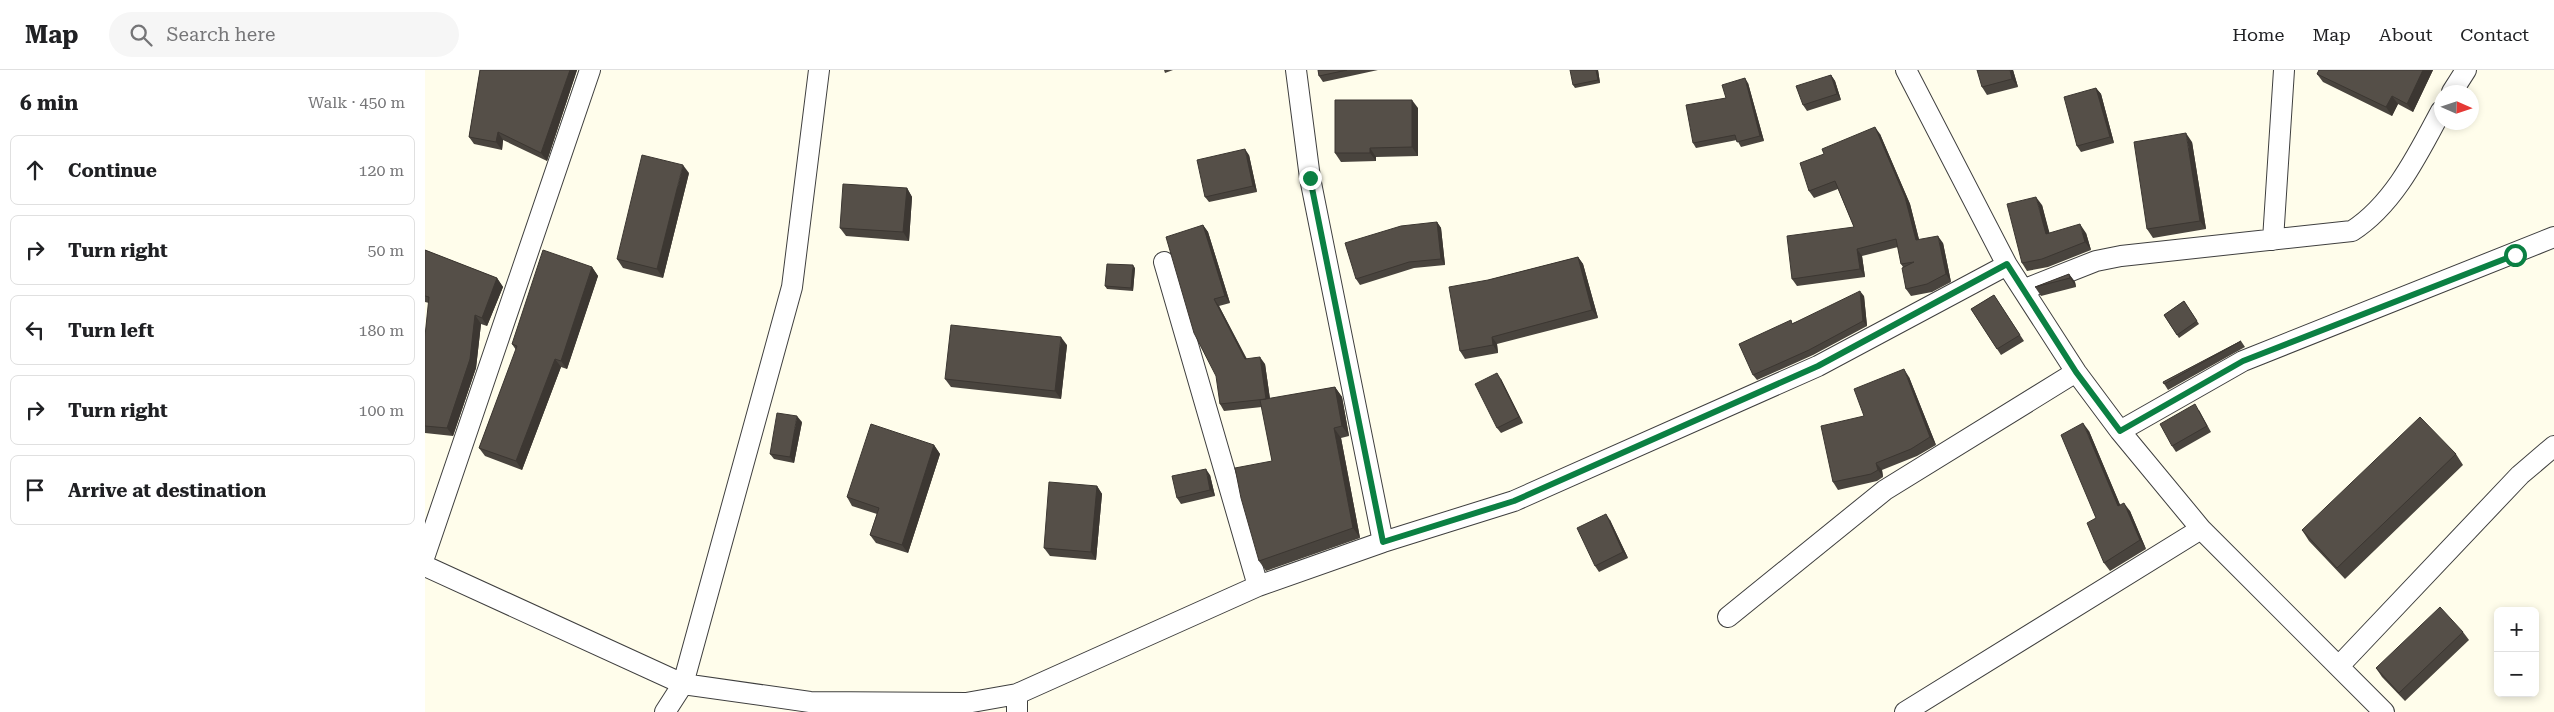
<!DOCTYPE html>
<meta charset="utf-8">
<style>
body{margin:0;font-family:"Roboto Serif",serif;background:#f6f6f6;color:#202124}
.controls{position:absolute;right:15px;bottom:15px;display:grid;overflow:hidden;border-radius:8px;box-shadow:0 2px 8px #0003}
.controls button{width:45px;height:45px;display:grid;place-items:center;padding:0;border:0;border-bottom:1px solid #e0e0e0;background:#fff;color:#202124;font:25px sans-serif}
.compass{position:absolute;left:2009px;top:15px;width:45px;height:45px;border-radius:50%;background:#fff;box-shadow:0 2px 8px #0003;rotate:93deg}
.stop{position:absolute;width:15px;height:15px;margin:-11px;border:4px solid #0b8043;border-radius:50%;background:#fff}
.stop.end{background:#0b8043;border-color:#fff;box-shadow:0 1px 5px #0008}
.list{margin:0;padding:0;list-style:none}
h2{display:flex;justify-content:space-between;align-items:center;height:65px;margin:0;padding:0 20px;font-size:21px}
h2 small{font-size:16px;font-weight:400;color:#757577}
.list li{display:grid;grid-template-columns:32px 1fr auto;gap:15px;align-items:center;box-sizing:border-box;height:70px;margin:0 10px 10px;padding:0 10px;border:1px solid #e0e0e0;border-radius:8px}
.list b{display:block;font-size:19px;white-space:nowrap}
.list em{font-size:16px;font-style:normal;color:#757577}
.icon{flex:none;width:28px;height:28px;fill:none;stroke:currentColor;stroke-width:2;stroke-linecap:round;stroke-linejoin:round}
.map{position:relative;flex:none;width:2129px;height:642px;overflow:hidden}
header{display:flex;align-items:center;gap:30px;box-sizing:border-box;height:70px;padding:0 25px;background:#fff;border-bottom:1px solid #e0e0e0}
header strong{font-size:24px}
nav{display:flex;gap:28px;margin-inline-start:auto;font-size:18px}
.search{width:350px;height:45px;background:#f6f6f6;display:flex;align-items:center;gap:12px;box-sizing:border-box;padding:0 18px;border-radius:28px;color:#757577;font-size:19px}
main{display:flex}
aside{flex:1;background:#fff}
.map>svg:first-child{display:block}
.lines{fill:none;stroke-linecap:round;stroke-linejoin:round}
.street-casing{stroke:#3f3f3f;stroke-width:22}
.street{stroke:#fff;stroke-width:20}
.wall{fill:#49443e}
.shaded-wall{fill:#3c3732}
.building{fill:#554f48;stroke:#3c3732}
.route{stroke:#0b8043;stroke-width:6}
</style>
<header>
<strong>Map</strong>
<div class="search"><svg class="icon" aria-label="search" viewBox="0 0 24 24"><circle cx="10" cy="10" r="6"/><path d="M15 15l6 6"/></svg>Search here</div>
<nav><a>Home</a><a>Map</a><a>About</a><a>Contact</a></nav>
</header>
<main>
<aside>
<h2>6 min<small>Walk · 450 m</small></h2>
<ul class="list">
<li><svg class="icon" aria-label="ahead" viewBox="0 0 24 24"><path d="M12 20V5M6 11l6-6 6 6"/></svg><div><b>Continue</b></div><em>120 m</em></li>
<li><svg class="icon" aria-label="right" viewBox="0 0 24 24"><path d="M7 20v-9h11M14 6l5 5-5 5"/></svg><div><b>Turn right</b></div><em>50 m</em></li>
<li><svg class="icon" aria-label="left" viewBox="0 0 24 24"><path d="M17 20v-9H6M10 6l-5 5 5 5"/></svg><div><b>Turn left</b></div><em>180 m</em></li>
<li><svg class="icon" aria-label="right" viewBox="0 0 24 24"><path d="M7 20v-9h11M14 6l5 5-5 5"/></svg><div><b>Turn right</b></div><em>100 m</em></li>
<li><svg class="icon" aria-label="arrive" viewBox="0 0 24 24"><path d="M6 21V4h12l-3 4 3 4H6"/></svg><div><b>Arrive at destination</b></div></li>
</ul>
</aside>
<div class="map">
<svg width="2129" height="642" viewBox="0 0 2129 642">
<rect width="100%" height="100%" fill="#fffdeb"/>
<g class="lines">
<g class="street-casing">
<path id="street" d="M 871,0 L 885,108 L 958,472
M 1481,0 L 1582,195 L 1651,302 L 1695,361 L 1776,459 L 1959,642
M 2027,22 L 2041,0
M 1848,170 L 1859,0
M 739,192 L 833,516
M 1600,219 L 1671,191 L 1696,186 L 1927,161 C 1969,134 1993,84 2016,41
M 1695,361 L 1818,291 L 2129,167
M 0,485 L 165,0
M 0,496 L 258,614 L 385,632 L 541,633 L 592,624 L 833,516 L 958,472 L 1089,431 L 1393,296 L 1582,195
M 1303,547 L 1460,420 L 1651,302
M 1914,596 L 2095,405 L 2129,376
M 240,642 L 258,614 L 367,217 L 394,0
M 592,642 L 592,624
M 1480,642 L 1776,459"/>
</g>
<use href="#street" class="street"/>
</g>
<path class="wall" d="M 55,0 L 152,0 L 122,91 L 78,70 L 77,80 L 49,74 L 44,67 Z
M 739,0 L 748,0 L 740,3 Z
M 893,0 L 953,0 L 898,12 L 894,6 Z
M 1173,0 L 1175,13 L 1150,18 L 1148,15 Z
M 1588,0 L 1593,17 L 1562,25 L 1557,17 Z
M 1894,0 L 2008,0 L 1988,42 L 1973,34 L 1967,46 L 1898,12 L 1892,4 Z
M 1406,5 L 1410,11 L 1416,30 L 1382,41 L 1378,35 Z
M 1323,13 L 1339,71 L 1316,77 L 1312,70 L 1271,78 L 1268,73 L 1301,28 Z
M 1671,18 L 1676,24 L 1689,73 L 1656,82 L 1652,76 Z
M 993,38 L 993,86 L 951,87 L 951,91 L 916,92 L 910,83 Z
M 1455,64 L 1485,134 L 1494,170 L 1518,173 L 1526,212 L 1507,222 L 1486,226 L 1481,219 L 1478,197 L 1476,194 L 1473,177 L 1437,186 L 1440,207 L 1372,216 L 1367,209 L 1429,157 L 1413,119 L 1389,128 L 1384,121 L 1399,84 Z
M 1767,72 L 1781,159 L 1728,168 L 1722,159 Z
M 824,85 L 832,122 L 784,132 L 780,127 Z
M 264,103 L 238,208 L 198,198 L 192,189 Z
M 482,118 L 487,127 L 484,171 L 421,166 L 415,158 Z
M 1617,135 L 1624,163 L 1661,163 L 1666,180 L 1623,197 L 1602,201 L 1597,193 Z
M 1012,152 L 1016,158 L 1020,195 L 989,198 L 935,215 L 931,209 Z
M 778,155 L 783,162 L 805,233 L 794,236 L 822,289 L 840,294 L 845,329 L 910,317 L 917,327 L 924,366 L 916,368 L 935,468 L 841,501 L 834,491 L 847,391 L 837,337 L 799,341 L 795,334 Z
M 0,180 L 72,208 L 78,217 L 62,256 L 56,254 L 51,298 L 28,366 L 0,363 L 0,266 L 4,233 L 0,232 Z
M 1153,187 L 1158,194 L 1173,248 L 1072,274 L 1073,283 L 1040,289 L 1035,281 L 1063,210 Z
M 167,197 L 173,206 L 142,299 L 136,297 L 97,400 L 60,386 L 54,378 L 91,280 L 87,274 Z
M 710,198 L 708,221 L 682,219 L 680,216 Z
M 1644,204 L 1650,212 L 1651,217 L 1616,226 L 1610,217 Z
M 1569,225 L 1599,271 L 1576,285 L 1546,239 Z
M 1439,226 L 1442,256 L 1388,285 L 1332,310 L 1328,305 L 1368,253 Z
M 1759,231 L 1774,254 L 1754,268 L 1739,245 Z
M 1816,271 L 1820,277 L 1743,320 L 1738,312 Z
M 642,275 L 636,329 L 526,317 L 520,309 Z
M 1484,307 L 1511,375 L 1492,386 L 1457,400 L 1458,407 L 1452,411 L 1413,420 L 1408,412 L 1439,346 Z
M 1076,309 L 1098,353 L 1076,363 L 1072,358 Z
M 1774,340 L 1786,362 L 1751,382 L 1747,376 Z
M 377,352 L 369,393 L 349,389 L 345,384 Z
M 1664,361 L 1695,435 L 1705,441 L 1721,479 L 1685,501 L 1679,493 L 1671,448 Z
M 509,375 L 515,384 L 483,483 L 451,473 L 445,465 L 452,444 L 427,436 L 422,427 Z
M 2031,384 L 2038,395 L 1920,509 L 1884,471 L 1877,460 Z
M 785,405 L 790,426 L 756,434 L 752,428 Z
M 672,416 L 677,424 L 671,490 L 625,486 L 619,478 Z
M 1185,450 L 1203,488 L 1174,502 L 1170,496 Z
M 2038,562 L 2044,570 L 1980,631 L 1957,607 L 1951,598 Z"/>
<path class="shaded-wall" d="M 145,0 L 152,0 L 122,91 L 116,83 Z
M 1171,0 L 1173,0 L 1175,13 L 1173,10 Z
M 1585,0 L 1588,0 L 1593,17 L 1587,9 Z
M 1998,0 L 2008,0 L 1988,42 L 1982,34 Z
M 1406,5 L 1410,11 L 1416,30 L 1412,24 Z
M 1320,8 L 1323,13 L 1339,71 L 1335,66 Z
M 1671,18 L 1676,24 L 1689,73 L 1685,67 Z
M 1967,26 L 1973,34 L 1967,46 L 1961,37 Z
M 987,30 L 993,38 L 993,86 L 987,77 Z
M 1450,57 L 1455,64 L 1485,134 L 1496,177 L 1491,170 Z
M 73,62 L 78,70 L 77,80 L 71,72 Z
M 1761,63 L 1767,72 L 1781,159 L 1775,151 Z
M 945,78 L 951,87 L 951,91 L 945,83 Z
M 820,79 L 824,85 L 832,122 L 828,116 Z
M 258,95 L 264,103 L 238,208 L 232,199 Z
M 482,118 L 487,127 L 484,171 L 478,162 Z
M 1611,127 L 1617,135 L 1627,172 L 1621,164 Z
M 1012,152 L 1016,158 L 1020,195 L 1016,189 Z
M 1655,154 L 1661,163 L 1666,180 L 1660,172 Z
M 778,155 L 783,162 L 805,233 L 800,226 Z
M 1513,166 L 1518,173 L 1526,212 L 1521,204 Z
M 1432,179 L 1437,186 L 1440,207 L 1435,199 Z
M 1153,187 L 1158,194 L 1173,248 L 1167,240 Z
M 708,195 L 710,198 L 708,221 L 706,218 Z
M 167,197 L 173,206 L 142,299 L 136,291 Z
M 1644,204 L 1650,212 L 1651,217 L 1645,208 Z
M 72,208 L 78,217 L 62,256 L 57,248 Z
M 1435,221 L 1439,226 L 1442,256 L 1438,251 Z
M 789,229 L 794,236 L 825,296 L 820,289 Z
M 50,245 L 56,254 L 51,298 L 28,366 L 22,358 Z
M 636,267 L 642,275 L 636,329 L 630,321 Z
M 1067,267 L 1072,274 L 1073,283 L 1068,275 Z
M 835,287 L 840,294 L 846,336 L 841,329 Z
M 130,289 L 136,297 L 97,400 L 91,391 Z
M 1479,299 L 1484,307 L 1511,375 L 1505,367 Z
M 1072,303 L 1076,309 L 1098,353 L 1094,347 Z
M 910,317 L 917,327 L 924,366 L 917,356 Z
M 372,346 L 377,352 L 369,393 L 365,387 Z
M 1658,353 L 1664,361 L 1699,444 L 1693,436 Z
M 909,358 L 916,368 L 935,468 L 928,458 Z
M 509,375 L 515,384 L 483,483 L 477,475 Z
M 1451,393 L 1457,400 L 1458,407 L 1453,400 Z
M 781,399 L 785,405 L 790,426 L 785,420 Z
M 672,416 L 677,424 L 671,490 L 666,482 Z
M 1699,433 L 1705,441 L 1721,479 L 1715,470 Z
M 1181,444 L 1185,450 L 1203,488 L 1198,482 Z"/>
<path class="building" d="M 55,0 L 145,0 L 116,83 L 73,62 L 71,72 L 44,67 Z
M 893,0 L 922,0 L 894,6 Z
M 1145,0 L 1171,0 L 1173,10 L 1148,15 Z
M 1552,0 L 1585,0 L 1587,9 L 1557,17 Z
M 1894,0 L 1998,0 L 1982,34 L 1967,26 L 1961,37 L 1892,4 Z
M 1406,5 L 1412,24 L 1378,35 L 1371,16 Z
M 1320,8 L 1335,66 L 1312,72 L 1310,65 L 1268,73 L 1261,35 L 1301,28 L 1297,15 Z
M 1671,18 L 1685,67 L 1652,76 L 1639,27 Z
M 910,30 L 987,30 L 987,77 L 945,78 L 945,83 L 910,83 Z
M 1450,57 L 1480,127 L 1491,170 L 1513,166 L 1521,204 L 1502,214 L 1481,219 L 1477,198 L 1489,192 L 1476,194 L 1471,169 L 1432,179 L 1435,199 L 1367,209 L 1362,166 L 1429,157 L 1410,111 L 1384,121 L 1375,93 L 1399,84 L 1397,79 Z
M 1761,63 L 1775,151 L 1722,159 L 1709,72 Z
M 820,79 L 828,116 L 780,127 L 772,90 Z
M 217,85 L 258,95 L 232,199 L 192,189 Z
M 418,114 L 482,118 L 478,162 L 415,158 Z
M 1611,127 L 1621,164 L 1655,154 L 1660,172 L 1617,189 L 1597,193 L 1582,134 Z
M 1012,152 L 1016,189 L 984,192 L 931,209 L 920,173 L 976,156 Z
M 778,155 L 800,226 L 789,229 L 820,289 L 835,287 L 841,329 L 795,334 L 791,306 L 769,263 L 741,167 Z
M 0,180 L 72,208 L 57,248 L 50,245 L 45,289 L 22,358 L 0,356 L 0,266 L 4,227 L 0,226 Z
M 118,180 L 167,197 L 136,291 L 130,289 L 91,391 L 54,378 L 92,276 L 87,274 Z
M 1153,187 L 1167,240 L 1067,267 L 1068,275 L 1035,281 L 1024,217 L 1063,210 Z
M 682,194 L 708,195 L 706,218 L 680,216 Z
M 1644,204 L 1645,208 L 1610,217 Z
M 1435,221 L 1438,251 L 1384,280 L 1328,305 L 1314,274 L 1366,250 L 1367,254 Z
M 1569,225 L 1595,265 L 1572,279 L 1546,239 Z
M 1759,231 L 1772,251 L 1752,265 L 1739,245 Z
M 526,255 L 636,267 L 630,321 L 520,309 Z
M 1816,271 L 1739,314 L 1738,312 Z
M 1479,299 L 1505,367 L 1486,379 L 1451,393 L 1453,400 L 1446,404 L 1408,412 L 1396,356 L 1439,346 L 1429,319 Z
M 1072,303 L 1094,347 L 1072,358 L 1050,314 Z
M 910,317 L 917,356 L 909,358 L 928,458 L 834,491 L 816,428 L 810,398 L 847,391 L 835,330 Z
M 1770,334 L 1782,356 L 1747,376 L 1735,354 Z
M 352,343 L 372,346 L 365,387 L 345,384 Z
M 1995,347 L 2031,384 L 1912,498 L 1877,460 Z
M 1658,353 L 1693,436 L 1699,433 L 1715,470 L 1679,493 L 1662,453 L 1671,448 L 1636,365 Z
M 446,354 L 509,375 L 477,475 L 445,465 L 454,438 L 422,427 Z
M 781,399 L 785,420 L 752,428 L 747,406 Z
M 624,412 L 672,416 L 666,482 L 619,478 Z
M 1181,444 L 1198,482 L 1170,496 L 1152,458 Z
M 2015,537 L 2038,562 L 1974,623 L 1951,598 Z"/>
<g class="lines">
<path class="route" d="M 885,108 L 958,472 L 1089,431 L 1393,296 L 1582,194 L 1651,302 L 1695,361 L 1818,291 L 2090,185"/>
</g>
</svg>
<div class="controls">
<button>+</button>
<button>−</button>
</div>
<svg class="compass" viewBox="-18 -18 36 36"><path d="M0-13l5 13h-10z" fill="#e53935"/><path d="M0 13l5-13h-10z" fill="#757577"/></svg>
<div class="stop" style="left:2090px;top:185px"></div>
<div class="stop end" style="left:885px;top:108px"></div>
</div>
</main>
